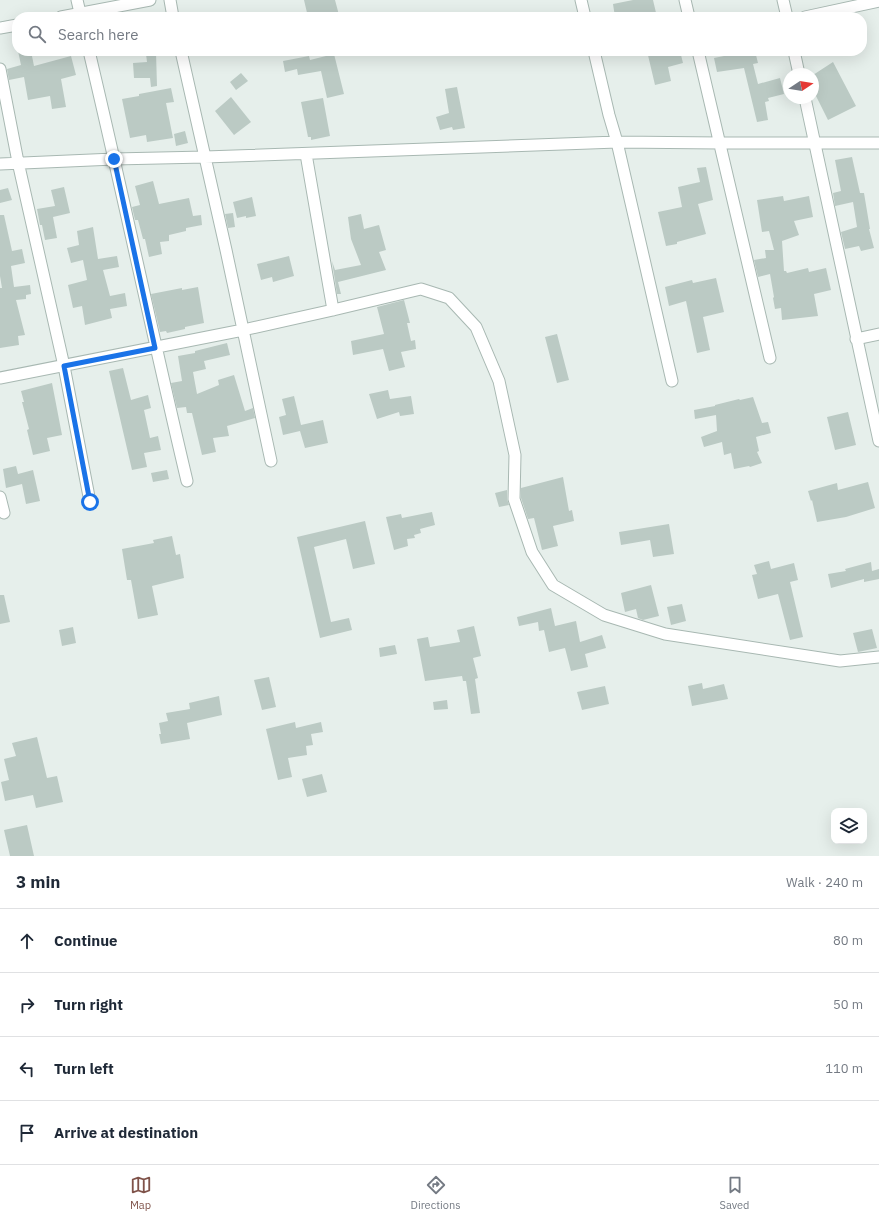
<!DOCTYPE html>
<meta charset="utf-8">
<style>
body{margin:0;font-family:"IBM Plex Sans",sans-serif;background:#f2f2f3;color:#1f2937}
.controls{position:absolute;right:12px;bottom:12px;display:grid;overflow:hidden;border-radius:8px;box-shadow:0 4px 16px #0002}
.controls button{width:36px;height:36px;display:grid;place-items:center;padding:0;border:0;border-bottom:1px solid #e0e1e3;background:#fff;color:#1f2937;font:20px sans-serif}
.compass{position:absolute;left:783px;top:68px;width:36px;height:36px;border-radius:50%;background:#fff;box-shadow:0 4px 16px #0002;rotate:78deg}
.stop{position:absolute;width:12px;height:12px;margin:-9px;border:3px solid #1a73e8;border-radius:50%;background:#fff}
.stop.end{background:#1a73e8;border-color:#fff;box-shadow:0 1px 4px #0008}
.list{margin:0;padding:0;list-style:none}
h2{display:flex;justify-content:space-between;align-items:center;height:52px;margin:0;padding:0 16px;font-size:17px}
h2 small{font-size:13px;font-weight:400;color:#747a83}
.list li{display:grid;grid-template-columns:26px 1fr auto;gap:12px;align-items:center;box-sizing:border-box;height:64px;padding:0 16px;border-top:1px solid #e0e1e3}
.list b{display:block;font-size:15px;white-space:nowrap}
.list em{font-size:13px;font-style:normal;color:#747a83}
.icon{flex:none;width:22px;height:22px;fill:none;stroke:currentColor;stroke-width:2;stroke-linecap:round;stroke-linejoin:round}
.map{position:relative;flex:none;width:879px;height:856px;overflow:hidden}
.search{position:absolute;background:#fff;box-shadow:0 4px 16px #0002;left:12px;right:12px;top:12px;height:44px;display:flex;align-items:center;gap:10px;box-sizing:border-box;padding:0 14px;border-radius:16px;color:#747a83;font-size:15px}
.sheet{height:308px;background:#fff}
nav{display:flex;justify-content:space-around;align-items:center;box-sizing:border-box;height:56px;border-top:1px solid #e0e1e3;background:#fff;font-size:11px;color:#747a83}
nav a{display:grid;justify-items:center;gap:2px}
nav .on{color:#7f5249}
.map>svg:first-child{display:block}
.building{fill:#bbcac4}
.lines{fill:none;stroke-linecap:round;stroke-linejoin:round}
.street-casing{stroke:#a8b8b2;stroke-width:13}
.street{stroke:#fff;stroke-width:11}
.route{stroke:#1a73e8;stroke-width:5}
</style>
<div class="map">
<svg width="879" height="856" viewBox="0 0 879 856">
<rect width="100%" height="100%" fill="#e6efeb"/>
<path class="building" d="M 304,0 L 335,0 L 339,15 L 333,17 L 308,17 Z
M 633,0 L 653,0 L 657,17 L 615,17 L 613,4 Z
M 18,51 L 31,51 L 34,66 L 71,56 L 76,75 L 61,79 L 66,107 L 52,109 L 50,96 L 28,100 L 24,77 L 9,80 L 7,69 L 21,65 Z
M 647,51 L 680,51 L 683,63 L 668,67 L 671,81 L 655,85 Z
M 739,51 L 755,51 L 758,63 L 753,64 L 758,84 L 780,78 L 784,94 L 768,98 L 769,101 L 765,102 L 768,120 L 757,122 L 744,68 L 717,72 L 714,58 L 739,53 Z
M 156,52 L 157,86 L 151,87 L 150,78 L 134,78 L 133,63 L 147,62 L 146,54 Z
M 334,54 L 344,94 L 327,98 L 321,71 L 298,75 L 297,69 L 285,72 L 283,61 L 309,56 L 310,60 Z
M 833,62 L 856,106 L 828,120 L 813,90 L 813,89 L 818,86 L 813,78 L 813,75 Z
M 241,73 L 248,81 L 236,90 L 230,82 Z
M 457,87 L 465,128 L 453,130 L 452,127 L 440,130 L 436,117 L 449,113 L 445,89 Z
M 171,88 L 174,102 L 166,103 L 173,138 L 147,142 L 146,135 L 130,138 L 122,99 L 139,96 L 139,94 Z
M 231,97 L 251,122 L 234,135 L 215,111 Z
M 323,98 L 330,136 L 311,140 L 311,137 L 308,137 L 301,102 Z
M 185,131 L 188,143 L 176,146 L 174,134 Z
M 852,157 L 860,193 L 864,193 L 870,229 L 869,229 L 874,248 L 861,251 L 859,246 L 845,249 L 841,232 L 857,227 L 853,202 L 835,206 L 833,193 L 841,191 L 835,160 Z
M 706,167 L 713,200 L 698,204 L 706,234 L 677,242 L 677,244 L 666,246 L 658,212 L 682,207 L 678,187 L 700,182 L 697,168 Z
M 153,181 L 159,204 L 189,198 L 193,216 L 201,215 L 202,225 L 186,228 L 186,231 L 169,235 L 169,241 L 160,242 L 162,254 L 149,257 L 145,239 L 143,239 L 138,220 L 135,220 L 132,207 L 140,205 L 135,186 Z
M 64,187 L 70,213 L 53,217 L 57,238 L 45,240 L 42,225 L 40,225 L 37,209 L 55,206 L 51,190 Z
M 8,188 L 12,200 L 0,203 L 0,190 Z
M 783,196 L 784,201 L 809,196 L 813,217 L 794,221 L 799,235 L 782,241 L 784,271 L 786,271 L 787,273 L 808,268 L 809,272 L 826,268 L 831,290 L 814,294 L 818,316 L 782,320 L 781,308 L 775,309 L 773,298 L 774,297 L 770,274 L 758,277 L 754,260 L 766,258 L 765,250 L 774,250 L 769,231 L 762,232 L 757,200 Z
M 252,197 L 256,216 L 246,218 L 246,216 L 237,218 L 233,202 Z
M 233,213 L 235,227 L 228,228 L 225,214 Z
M 361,214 L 364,229 L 379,225 L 386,250 L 379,252 L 386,270 L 338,282 L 341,294 L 337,294 L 332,261 L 335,270 L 361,265 L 351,239 L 348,217 Z
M 0,215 L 4,215 L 12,251 L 22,249 L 25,263 L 11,266 L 14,287 L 30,285 L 31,294 L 26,295 L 26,299 L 16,300 L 25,335 L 18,336 L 19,345 L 0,348 L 0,288 L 2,288 L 0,276 Z
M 93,227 L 98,259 L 117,256 L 119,267 L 103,270 L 110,296 L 125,293 L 127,306 L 110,309 L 112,318 L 85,325 L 82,306 L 73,308 L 68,285 L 87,280 L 83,260 L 71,263 L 67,248 L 79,245 L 77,231 Z
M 289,256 L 294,276 L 273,282 L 272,277 L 261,280 L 257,264 Z
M 716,278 L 724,312 L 703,317 L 710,350 L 697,353 L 686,301 L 669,306 L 665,287 L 692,280 L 693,283 Z
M 198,287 L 204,323 L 185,327 L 185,329 L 167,333 L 166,331 L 160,332 L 151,294 L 182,288 L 182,290 Z
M 404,300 L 410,323 L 407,323 L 411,341 L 415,340 L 416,349 L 401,352 L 405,367 L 389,371 L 383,349 L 353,355 L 351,341 L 384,334 L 377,307 Z
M 557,334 L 569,380 L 557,383 L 545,337 Z
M 227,343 L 230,355 L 204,361 L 206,369 L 193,372 L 197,394 L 219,385 L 218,380 L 234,375 L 245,411 L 253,408 L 255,418 L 227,426 L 229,436 L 213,438 L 216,452 L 202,455 L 192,413 L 187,413 L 186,407 L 177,408 L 171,383 L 182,381 L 178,356 L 195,353 L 195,351 Z
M 123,368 L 131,400 L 148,395 L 151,408 L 144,410 L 150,438 L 158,436 L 161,450 L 144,453 L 147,467 L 132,470 L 109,371 Z
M 52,383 L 62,435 L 47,438 L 50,451 L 33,455 L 27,430 L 29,429 L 22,402 L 24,402 L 21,391 Z
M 388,390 L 390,399 L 411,396 L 414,414 L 400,416 L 399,412 L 377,419 L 369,394 Z
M 294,396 L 301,425 L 323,420 L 328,443 L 305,448 L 300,431 L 283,435 L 279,417 L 286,415 L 282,399 Z
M 753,397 L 762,423 L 768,422 L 771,433 L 756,437 L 759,451 L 757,452 L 762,463 L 750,467 L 749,466 L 734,469 L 731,453 L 724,455 L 722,442 L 704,447 L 701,437 L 717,431 L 716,415 L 695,419 L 694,410 L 715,406 L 715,405 L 739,399 L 740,400 Z
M 848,412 L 856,445 L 835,450 L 827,417 Z
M 16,466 L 18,474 L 33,470 L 40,501 L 26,504 L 22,484 L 6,488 L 3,469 Z
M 167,470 L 169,479 L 153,482 L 151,473 Z
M 563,477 L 569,511 L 572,510 L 574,521 L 553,526 L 558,546 L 542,550 L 534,518 L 528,519 L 521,498 L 521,488 Z
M 868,482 L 875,508 L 846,517 L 817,522 L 812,500 L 811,501 L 808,491 L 837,483 L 838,490 Z
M 507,490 L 507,499 L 509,505 L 499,507 L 495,493 Z
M 432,512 L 435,525 L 420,529 L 421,533 L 414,535 L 415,538 L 407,539 L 408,546 L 394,550 L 386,517 L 401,514 L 402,518 Z
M 365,521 L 375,564 L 353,569 L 346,539 L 314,547 L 331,622 L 349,618 L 352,630 L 320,638 L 297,537 Z
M 669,524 L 674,554 L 653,557 L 650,540 L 621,545 L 619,532 Z
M 172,536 L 176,555 L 180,554 L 184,578 L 152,586 L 158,615 L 138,619 L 131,580 L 127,580 L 122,549 L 154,543 L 153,540 Z
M 769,561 L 771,569 L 794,563 L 798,580 L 790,582 L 803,637 L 790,640 L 778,594 L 758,599 L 752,575 L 757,574 L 754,565 Z
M 871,562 L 872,571 L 879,569 L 879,579 L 864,582 L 864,579 L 831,588 L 828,574 L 846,571 L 845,569 Z
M 651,585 L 659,616 L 643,620 L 638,618 L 636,609 L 625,612 L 621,593 Z
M 0,595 L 4,595 L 10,622 L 0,624 Z
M 682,604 L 686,621 L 671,625 L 667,607 Z
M 551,608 L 555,626 L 576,621 L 580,642 L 602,635 L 606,648 L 585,654 L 588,667 L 571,671 L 565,648 L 549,652 L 544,630 L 539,631 L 538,622 L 519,626 L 517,617 Z
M 474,626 L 481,656 L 473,658 L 478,678 L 475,679 L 480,713 L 471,714 L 466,681 L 463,681 L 462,676 L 425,681 L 417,639 L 428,637 L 430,647 L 460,642 L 457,630 Z
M 73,627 L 76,643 L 62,646 L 59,630 Z
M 872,629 L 877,648 L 858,652 L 853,633 Z
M 395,645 L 397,654 L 380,657 L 379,648 Z
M 269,677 L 276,707 L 262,710 L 254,680 Z
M 702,683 L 703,689 L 724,684 L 728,699 L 692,706 L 688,686 Z
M 605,686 L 609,704 L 582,710 L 577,692 Z
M 219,696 L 222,715 L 187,723 L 190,739 L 161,744 L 159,734 L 161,734 L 159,723 L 168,721 L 166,713 L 190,709 L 189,703 Z
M 447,700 L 448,709 L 434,710 L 433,702 Z
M 295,722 L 296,728 L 321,722 L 323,732 L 311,734 L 313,745 L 306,746 L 307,755 L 288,758 L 292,777 L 278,780 L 266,729 Z
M 37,737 L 47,778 L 57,776 L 63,802 L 36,808 L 33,795 L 5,801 L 1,782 L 9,780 L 4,759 L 16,756 L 12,743 Z
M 322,774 L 327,792 L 307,797 L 302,779 Z
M 27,825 L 34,856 L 10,856 L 4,830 Z"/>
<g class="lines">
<g class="street-casing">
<path id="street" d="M 77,0 L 81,17
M 170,0 L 173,17
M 581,0 L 585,17
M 685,0 L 689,17
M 783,0 L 787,17
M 61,17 L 150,0
M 805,17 L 879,1
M 0,28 L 17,25
M 89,51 C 123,194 153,338 187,481
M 181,51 L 226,250 L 271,461
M 594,51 L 609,115 L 617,142 L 672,381
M 698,51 L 770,358
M 794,51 L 799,74
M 0,69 L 18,162 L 64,366 L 90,502
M 805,98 L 879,441
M 306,154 L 333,310
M 0,164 L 114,159 L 205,157 L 617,142 L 720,143 L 879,143
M 856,339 L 879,334
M 0,378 L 243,330 L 333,310 L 421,289 L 449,298 L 476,327 L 499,381 L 515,455 L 514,499 L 532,552 L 553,585 L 604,615 L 665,634 L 840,661 L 879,657
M 0,497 L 4,513"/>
</g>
<use href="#street" class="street"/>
</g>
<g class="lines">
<path class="route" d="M 90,502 L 64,366 L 155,348 L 114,159"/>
</g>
</svg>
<div class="controls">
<button><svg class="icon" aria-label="layers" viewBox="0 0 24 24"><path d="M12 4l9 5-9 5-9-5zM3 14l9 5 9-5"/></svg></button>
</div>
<svg class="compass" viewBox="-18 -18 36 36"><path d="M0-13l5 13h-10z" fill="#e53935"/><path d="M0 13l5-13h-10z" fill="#747a83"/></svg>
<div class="stop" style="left:90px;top:502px"></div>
<div class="stop end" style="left:114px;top:159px"></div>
<div class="search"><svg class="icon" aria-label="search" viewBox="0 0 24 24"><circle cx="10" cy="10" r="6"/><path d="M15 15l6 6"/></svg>Search here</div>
</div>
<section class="sheet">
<h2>3 min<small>Walk · 240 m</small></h2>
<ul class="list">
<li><svg class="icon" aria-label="ahead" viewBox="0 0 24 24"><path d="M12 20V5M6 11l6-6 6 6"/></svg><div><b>Continue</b></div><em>80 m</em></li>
<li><svg class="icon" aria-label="right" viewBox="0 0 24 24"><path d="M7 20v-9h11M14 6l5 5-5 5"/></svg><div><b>Turn right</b></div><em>50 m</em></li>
<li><svg class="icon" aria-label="left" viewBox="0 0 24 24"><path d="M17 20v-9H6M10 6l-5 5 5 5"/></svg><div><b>Turn left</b></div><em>110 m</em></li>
<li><svg class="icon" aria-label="arrive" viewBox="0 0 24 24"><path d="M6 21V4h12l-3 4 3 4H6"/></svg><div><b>Arrive at destination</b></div></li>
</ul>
</section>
<nav>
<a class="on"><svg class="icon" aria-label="map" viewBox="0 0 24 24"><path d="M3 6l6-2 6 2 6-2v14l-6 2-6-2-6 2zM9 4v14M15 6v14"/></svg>Map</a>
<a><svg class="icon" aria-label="directions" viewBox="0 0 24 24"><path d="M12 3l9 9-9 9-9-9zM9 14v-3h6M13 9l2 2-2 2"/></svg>Directions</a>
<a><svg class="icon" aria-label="saved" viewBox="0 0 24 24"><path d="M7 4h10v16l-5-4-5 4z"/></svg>Saved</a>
</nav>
